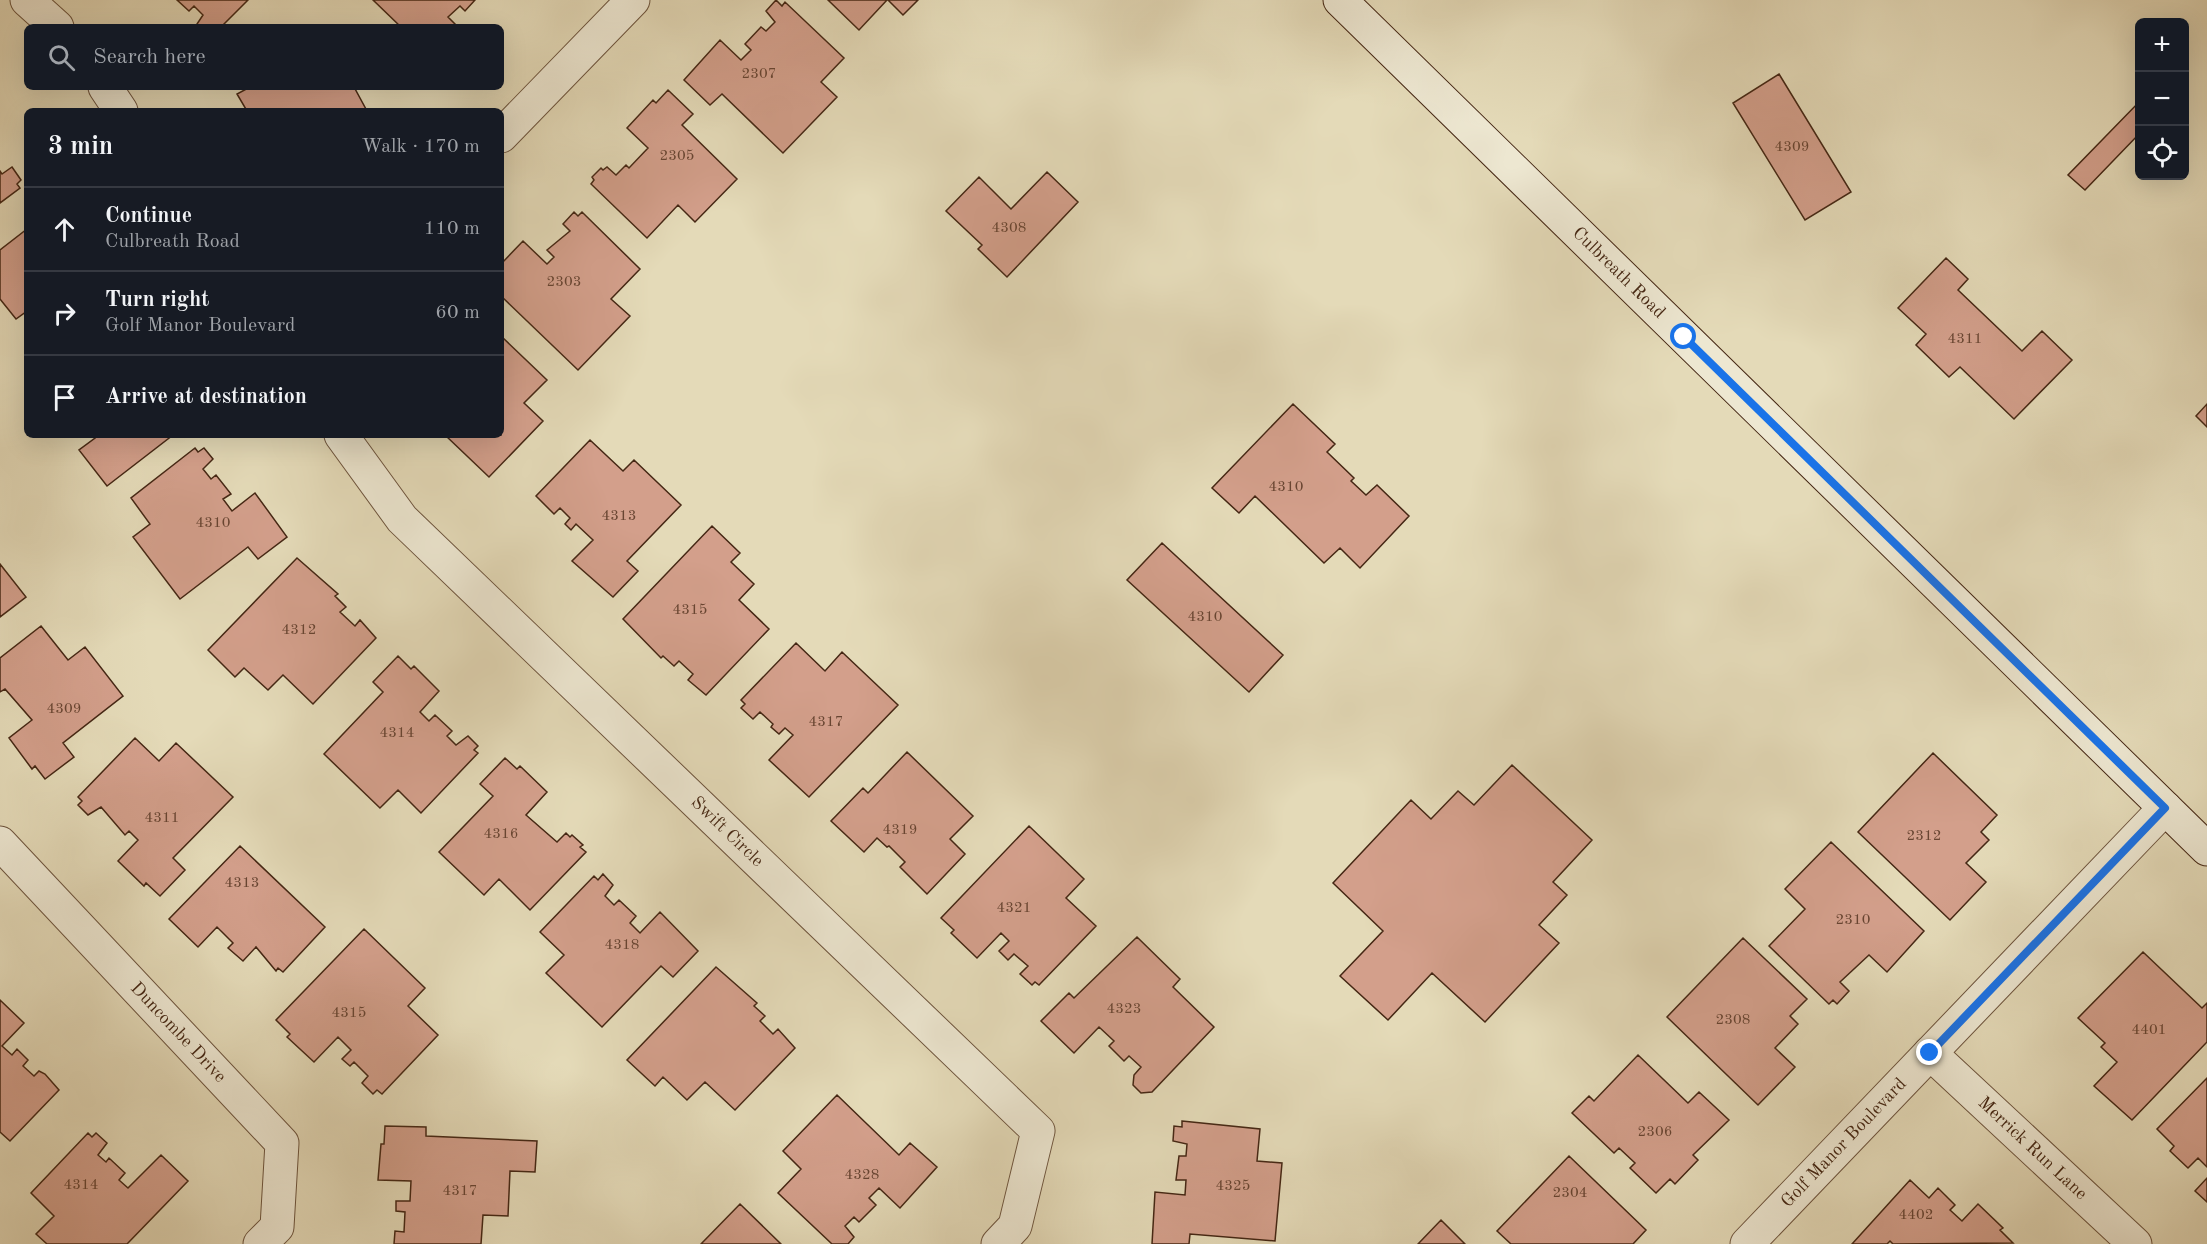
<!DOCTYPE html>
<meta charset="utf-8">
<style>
body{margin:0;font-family:"Old Standard TT",serif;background:#242831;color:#f1f3f6}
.controls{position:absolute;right:18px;top:18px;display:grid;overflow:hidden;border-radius:9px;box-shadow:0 6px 24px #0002}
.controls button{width:54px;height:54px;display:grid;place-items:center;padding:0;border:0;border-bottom:2px solid #363941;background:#171b24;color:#f1f3f6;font:30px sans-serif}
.stop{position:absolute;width:18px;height:18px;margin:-14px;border:4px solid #1a73e8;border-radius:50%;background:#fff}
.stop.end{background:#1a73e8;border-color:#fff;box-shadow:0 2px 6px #0008}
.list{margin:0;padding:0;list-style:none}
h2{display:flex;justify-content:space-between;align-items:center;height:78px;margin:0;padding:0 24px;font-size:26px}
h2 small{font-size:20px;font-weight:400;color:#9ea1a6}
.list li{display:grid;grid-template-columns:39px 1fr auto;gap:18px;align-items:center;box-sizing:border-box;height:84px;padding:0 24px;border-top:2px solid #363941}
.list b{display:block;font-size:22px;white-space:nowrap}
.list p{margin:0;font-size:20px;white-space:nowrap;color:#9ea1a6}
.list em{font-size:20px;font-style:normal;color:#9ea1a6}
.icon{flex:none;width:33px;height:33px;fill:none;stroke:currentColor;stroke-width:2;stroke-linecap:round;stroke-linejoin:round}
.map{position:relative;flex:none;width:2207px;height:1244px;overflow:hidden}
.search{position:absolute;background:#171b24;box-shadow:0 6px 24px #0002;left:24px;top:24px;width:480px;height:66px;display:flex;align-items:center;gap:15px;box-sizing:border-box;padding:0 21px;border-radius:9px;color:#9ea1a6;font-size:22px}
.panel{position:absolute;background:#171b24;box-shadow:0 6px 24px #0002;left:24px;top:108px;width:480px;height:330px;border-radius:9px}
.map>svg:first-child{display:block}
.building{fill:#d39f8b;stroke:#452714;stroke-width:1.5}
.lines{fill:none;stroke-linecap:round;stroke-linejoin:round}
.street-casing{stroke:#6d543d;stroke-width:35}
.secondary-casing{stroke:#452714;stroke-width:35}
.street{stroke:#ede7d1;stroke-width:33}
.secondary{stroke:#ede7d1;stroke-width:33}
.route{stroke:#1a73e8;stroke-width:8}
.labels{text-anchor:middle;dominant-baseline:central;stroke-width:6;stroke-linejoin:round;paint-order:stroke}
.number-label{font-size:15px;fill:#684532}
.street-label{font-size:18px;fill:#452714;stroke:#ede7d1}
</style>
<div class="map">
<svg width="2207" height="1244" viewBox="0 0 2207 1244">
<rect width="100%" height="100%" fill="#e4dab8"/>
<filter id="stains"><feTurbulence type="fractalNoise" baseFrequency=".00333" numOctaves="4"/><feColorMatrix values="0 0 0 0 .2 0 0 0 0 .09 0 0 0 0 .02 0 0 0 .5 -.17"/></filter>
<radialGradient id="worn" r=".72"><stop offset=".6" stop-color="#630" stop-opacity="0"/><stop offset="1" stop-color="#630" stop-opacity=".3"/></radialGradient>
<path class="building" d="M 177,0 L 248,0 L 221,27 L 195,27 L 203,15 L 194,6 L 189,11 Z
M 373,0 L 475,0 L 465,11 L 460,6 L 448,17 L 458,27 L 401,27 Z
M 776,0 L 782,6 L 785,2 L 844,58 L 821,82 L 837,97 L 783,153 L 722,94 L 710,105 L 684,80 L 720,40 L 741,60 L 751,50 L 745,44 L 761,27 L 766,31 L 775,22 L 766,11 Z
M 828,0 L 887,0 L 859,30 Z
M 888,0 L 918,0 L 903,15 Z
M 1779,74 L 1851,192 L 1805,220 L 1733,103 Z
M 250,87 L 354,87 L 367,111 L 247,111 L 237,94 Z
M 668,90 L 693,114 L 682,125 L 737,179 L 695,222 L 678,205 L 647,238 L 591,184 L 594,180 L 592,177 L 601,168 L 603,170 L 607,167 L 616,175 L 626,165 L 629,168 L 648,148 L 627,128 L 653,100 L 656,103 Z
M 2140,101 L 2140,133 L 2085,190 L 2068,175 Z
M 12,167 L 21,180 L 17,184 L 20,188 L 0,203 L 0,171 L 2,174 Z
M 1047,172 L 1078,202 L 1007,277 L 978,249 L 982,245 L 946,211 L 979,177 L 1011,209 Z
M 574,212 L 578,216 L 582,212 L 640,269 L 611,299 L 630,316 L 578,370 L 501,296 L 501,264 L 523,241 L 547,264 L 554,257 L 547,250 L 570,231 L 563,224 Z
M 27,229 L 27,311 L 16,319 L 0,299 L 0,250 Z
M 1946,258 L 1968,279 L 1958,290 L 2022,351 L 2042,331 L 2072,360 L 2014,419 L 1960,367 L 1949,377 L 1916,345 L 1926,334 L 1898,308 Z
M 501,336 L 547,380 L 524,403 L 543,421 L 489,477 L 445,435 L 501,435 Z
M 1293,404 L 1335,444 L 1327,452 L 1354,478 L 1351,481 L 1366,495 L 1377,485 L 1409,516 L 1360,568 L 1340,548 L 1324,563 L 1255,496 L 1239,513 L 1212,488 Z
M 2207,404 L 2207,427 L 2196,416 Z
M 93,435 L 173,435 L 107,486 L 79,450 L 95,438 Z
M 590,440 L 623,471 L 634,460 L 681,505 L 627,561 L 638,571 L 613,597 L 572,561 L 593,540 L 576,524 L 571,530 L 565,524 L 570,518 L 560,508 L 554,514 L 536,496 Z
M 195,448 L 198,452 L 204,448 L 213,459 L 203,469 L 211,479 L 216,475 L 231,494 L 223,499 L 232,511 L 255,493 L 287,537 L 258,559 L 248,547 L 180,599 L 133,537 L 150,524 L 131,498 Z
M 712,526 L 740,553 L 731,562 L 754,584 L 739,600 L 769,629 L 706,695 L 688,680 L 693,674 L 679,661 L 674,666 L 663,656 L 661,658 L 623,619 Z
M 1162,543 L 1283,655 L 1249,692 L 1127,580 Z
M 297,558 L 338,594 L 335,596 L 346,607 L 340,612 L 355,626 L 360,620 L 376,638 L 313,704 L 283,675 L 268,690 L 244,668 L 235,677 L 208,650 Z
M 0,564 L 26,597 L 0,617 Z
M 41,626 L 68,660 L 85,647 L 123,696 L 63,743 L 74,757 L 45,779 L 35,766 L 32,769 L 9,738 L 32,720 L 5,689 L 0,692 L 0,658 Z
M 796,643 L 825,671 L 842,652 L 898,705 L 809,797 L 769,760 L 793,735 L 785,728 L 779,734 L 771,727 L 773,724 L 760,712 L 753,719 L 741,708 L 745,704 L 741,700 Z
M 398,656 L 411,669 L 414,666 L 439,691 L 420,712 L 429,721 L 435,715 L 452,731 L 447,736 L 456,745 L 468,736 L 478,746 L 474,750 L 478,753 L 421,813 L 398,790 L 380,808 L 324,754 L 383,692 L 373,682 Z
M 135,738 L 159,761 L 176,743 L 233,797 L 173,858 L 185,870 L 160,896 L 146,883 L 144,886 L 118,861 L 138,840 L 129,831 L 125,835 L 101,807 L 88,815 L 78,805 L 82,801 L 78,797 Z
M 907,752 L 973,816 L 950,839 L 965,854 L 927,894 L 900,867 L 905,862 L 889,846 L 887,847 L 877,838 L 864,852 L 831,821 L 863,788 L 868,793 Z
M 1933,753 L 1997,815 L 1981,832 L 1989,840 L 1966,863 L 1986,882 L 1950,920 L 1858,832 Z
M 505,758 L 517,769 L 520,766 L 547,792 L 526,815 L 557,842 L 566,833 L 570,837 L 572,835 L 583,845 L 580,847 L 586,852 L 530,910 L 499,879 L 484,895 L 439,852 L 493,796 L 480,784 Z
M 1512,765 L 1592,840 L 1553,882 L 1567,895 L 1539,925 L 1559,943 L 1485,1022 L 1432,973 L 1388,1020 L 1340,976 L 1383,931 L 1333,883 L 1411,800 L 1431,819 L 1458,791 L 1474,805 Z
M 1029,826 L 1084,879 L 1066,898 L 1096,926 L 1039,985 L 1035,982 L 1032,985 L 1020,974 L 1028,966 L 1014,954 L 1008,960 L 999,951 L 1009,941 L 1001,933 L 977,958 L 951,933 L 954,930 L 941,918 Z
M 1831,842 L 1924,931 L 1887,972 L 1869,955 L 1840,982 L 1849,991 L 1837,1004 L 1833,1000 L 1829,1004 L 1769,946 L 1805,909 L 1785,889 Z
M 240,846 L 325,927 L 283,972 L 278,968 L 276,971 L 256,947 L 243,961 L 228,948 L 233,943 L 217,927 L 198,947 L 169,919 Z
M 603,874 L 613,885 L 605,896 L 614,905 L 619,900 L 636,916 L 630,923 L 640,933 L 660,912 L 698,951 L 673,977 L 661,966 L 602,1027 L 546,973 L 564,955 L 540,932 L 594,876 L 598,880 Z
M 364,929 L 425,988 L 408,1006 L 438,1035 L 382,1094 L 377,1090 L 373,1094 L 362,1083 L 368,1076 L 354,1062 L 350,1066 L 342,1059 L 351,1050 L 338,1037 L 314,1062 L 287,1037 L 290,1034 L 276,1020 Z
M 1137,937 L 1180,979 L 1173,987 L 1214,1027 L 1152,1092 L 1141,1093 L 1133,1085 L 1134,1075 L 1141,1067 L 1129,1056 L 1124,1061 L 1109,1046 L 1114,1041 L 1099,1027 L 1074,1053 L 1041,1021 L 1069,993 L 1074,998 Z
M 1743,938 L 1807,999 L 1790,1016 L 1798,1024 L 1775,1048 L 1795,1067 L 1758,1105 L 1667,1017 Z
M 2143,952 L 2202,1008 L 2207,1003 L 2207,1042 L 2132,1120 L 2094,1086 L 2117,1062 L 2101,1047 L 2105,1043 L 2078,1018 Z
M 716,967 L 757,1003 L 754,1006 L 765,1016 L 760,1021 L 773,1034 L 778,1029 L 795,1048 L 735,1110 L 705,1082 L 687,1100 L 663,1077 L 655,1086 L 627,1060 Z
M 0,1000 L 24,1023 L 2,1046 L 12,1055 L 17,1049 L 28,1060 L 23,1066 L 34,1076 L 39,1071 L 45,1074 L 59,1090 L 10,1141 L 0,1132 Z
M 1638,1055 L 1688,1103 L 1699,1092 L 1729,1120 L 1693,1155 L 1698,1160 L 1675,1184 L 1670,1179 L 1656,1193 L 1630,1168 L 1635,1163 L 1619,1148 L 1614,1153 L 1572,1113 L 1589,1096 L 1594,1101 Z
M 2207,1078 L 2207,1167 L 2198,1158 L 2188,1168 L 2170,1151 L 2174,1146 L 2157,1129 Z
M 837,1095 L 899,1155 L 910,1143 L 937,1167 L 900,1208 L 879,1188 L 869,1198 L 876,1205 L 859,1222 L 854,1217 L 845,1226 L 854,1237 L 848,1244 L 832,1244 L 778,1193 L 801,1169 L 783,1151 Z
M 1182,1121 L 1260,1129 L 1257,1161 L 1282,1163 L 1275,1241 L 1190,1234 L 1189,1244 L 1152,1244 L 1155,1192 L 1185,1195 L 1186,1180 L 1176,1180 L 1179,1156 L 1186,1156 L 1187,1144 L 1173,1141 L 1174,1126 L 1182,1127 Z
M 385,1126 L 426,1127 L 426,1136 L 537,1141 L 535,1172 L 510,1171 L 508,1216 L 483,1215 L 481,1244 L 394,1244 L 395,1231 L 404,1232 L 405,1212 L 396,1211 L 396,1201 L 410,1201 L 411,1181 L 378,1180 L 381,1144 L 384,1144 Z
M 88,1133 L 92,1137 L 96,1133 L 107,1143 L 98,1155 L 106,1162 L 109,1158 L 125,1173 L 119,1180 L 128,1188 L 161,1155 L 188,1181 L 127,1244 L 47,1244 L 36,1234 L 54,1216 L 31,1193 Z
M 1569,1156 L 1646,1230 L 1633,1244 L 1511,1244 L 1497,1231 Z
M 2207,1178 L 2207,1202 L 2195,1191 Z
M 1910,1180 L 1929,1198 L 1938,1188 L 1955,1205 L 1950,1210 L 1962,1221 L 1978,1204 L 2003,1228 L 2000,1230 L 2013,1243 L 1893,1244 L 1890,1241 L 1887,1244 L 1852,1244 Z
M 740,1204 L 781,1244 L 701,1244 Z
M 1441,1220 L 1465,1244 L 1418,1244 Z"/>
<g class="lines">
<g class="street-casing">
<g id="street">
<path d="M 27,0 L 57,27"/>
<path d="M 105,87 L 121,111"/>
<path d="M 501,136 L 633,0"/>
<path id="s1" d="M 341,435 L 402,519 L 1038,1131 L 1015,1226 L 998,1244"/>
<path id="s2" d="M 0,843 L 282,1143 L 277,1227 L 260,1244"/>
<path id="s3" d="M 1930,1053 L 2135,1244"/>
<path id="s4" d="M 1747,1244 L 2165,808"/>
</g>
</g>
<g class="secondary-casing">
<g id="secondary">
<path id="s5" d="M 1340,0 L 2207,849"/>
</g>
</g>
<use href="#street" class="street"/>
<use href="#secondary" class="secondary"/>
</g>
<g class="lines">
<path class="route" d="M 1684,337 L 2165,808 L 1930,1053"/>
</g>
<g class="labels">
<g class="number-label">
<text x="759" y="74">2307</text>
<text x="1792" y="147">4309</text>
<text x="677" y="156">2305</text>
<text x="1009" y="228">4308</text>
<text x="564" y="282">2303</text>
<text x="1965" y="339">4311</text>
<text x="1286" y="487">4310</text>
<text x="619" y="516">4313</text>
<text x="213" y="523">4310</text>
<text x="690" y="610">4315</text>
<text x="1205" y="617">4310</text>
<text x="299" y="630">4312</text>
<text x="64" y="709">4309</text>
<text x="826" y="722">4317</text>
<text x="397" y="733">4314</text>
<text x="162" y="818">4311</text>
<text x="900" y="830">4319</text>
<text x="501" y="834">4316</text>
<text x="1924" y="836">2312</text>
<text x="242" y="883">4313</text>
<text x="1014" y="908">4321</text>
<text x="1853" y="920">2310</text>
<text x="622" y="945">4318</text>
<text x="1124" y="1009">4323</text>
<text x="349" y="1013">4315</text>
<text x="1733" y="1020">2308</text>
<text x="2149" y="1030">4401</text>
<text x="1655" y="1132">2306</text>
<text x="862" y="1175">4328</text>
<text x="81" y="1185">4314</text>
<text x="1233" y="1186">4325</text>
<text x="460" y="1191">4317</text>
<text x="1570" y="1193">2304</text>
<text x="1916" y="1215">4402</text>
</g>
<g class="street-label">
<text stroke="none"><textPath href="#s5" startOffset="390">Culbreath Road</textPath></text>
<text stroke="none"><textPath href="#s1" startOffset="555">Swift Circle</textPath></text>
<text stroke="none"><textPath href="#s2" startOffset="260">Duncombe Drive</textPath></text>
<text stroke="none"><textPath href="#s4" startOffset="140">Golf Manor Boulevard</textPath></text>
<text stroke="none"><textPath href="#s3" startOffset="140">Merrick Run Lane</textPath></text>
</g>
</g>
<rect width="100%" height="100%" filter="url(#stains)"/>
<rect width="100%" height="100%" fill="url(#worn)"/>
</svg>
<div class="controls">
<button>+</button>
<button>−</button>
<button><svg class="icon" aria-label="locate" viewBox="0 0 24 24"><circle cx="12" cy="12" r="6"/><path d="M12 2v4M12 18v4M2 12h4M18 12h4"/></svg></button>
</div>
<div class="stop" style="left:1684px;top:337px"></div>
<div class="stop end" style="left:1930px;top:1053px"></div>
<div class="search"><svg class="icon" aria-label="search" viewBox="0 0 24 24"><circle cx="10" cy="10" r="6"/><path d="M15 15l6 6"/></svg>Search here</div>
<section class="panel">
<h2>3 min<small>Walk · 170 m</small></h2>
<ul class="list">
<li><svg class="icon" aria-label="ahead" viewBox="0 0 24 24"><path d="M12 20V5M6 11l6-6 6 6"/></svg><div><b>Continue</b><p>Culbreath Road</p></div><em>110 m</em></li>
<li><svg class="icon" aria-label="right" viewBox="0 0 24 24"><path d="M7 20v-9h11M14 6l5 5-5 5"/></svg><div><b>Turn right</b><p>Golf Manor Boulevard</p></div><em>60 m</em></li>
<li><svg class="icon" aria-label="arrive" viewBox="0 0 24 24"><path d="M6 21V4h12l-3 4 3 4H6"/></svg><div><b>Arrive at destination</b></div></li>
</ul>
</section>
</div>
